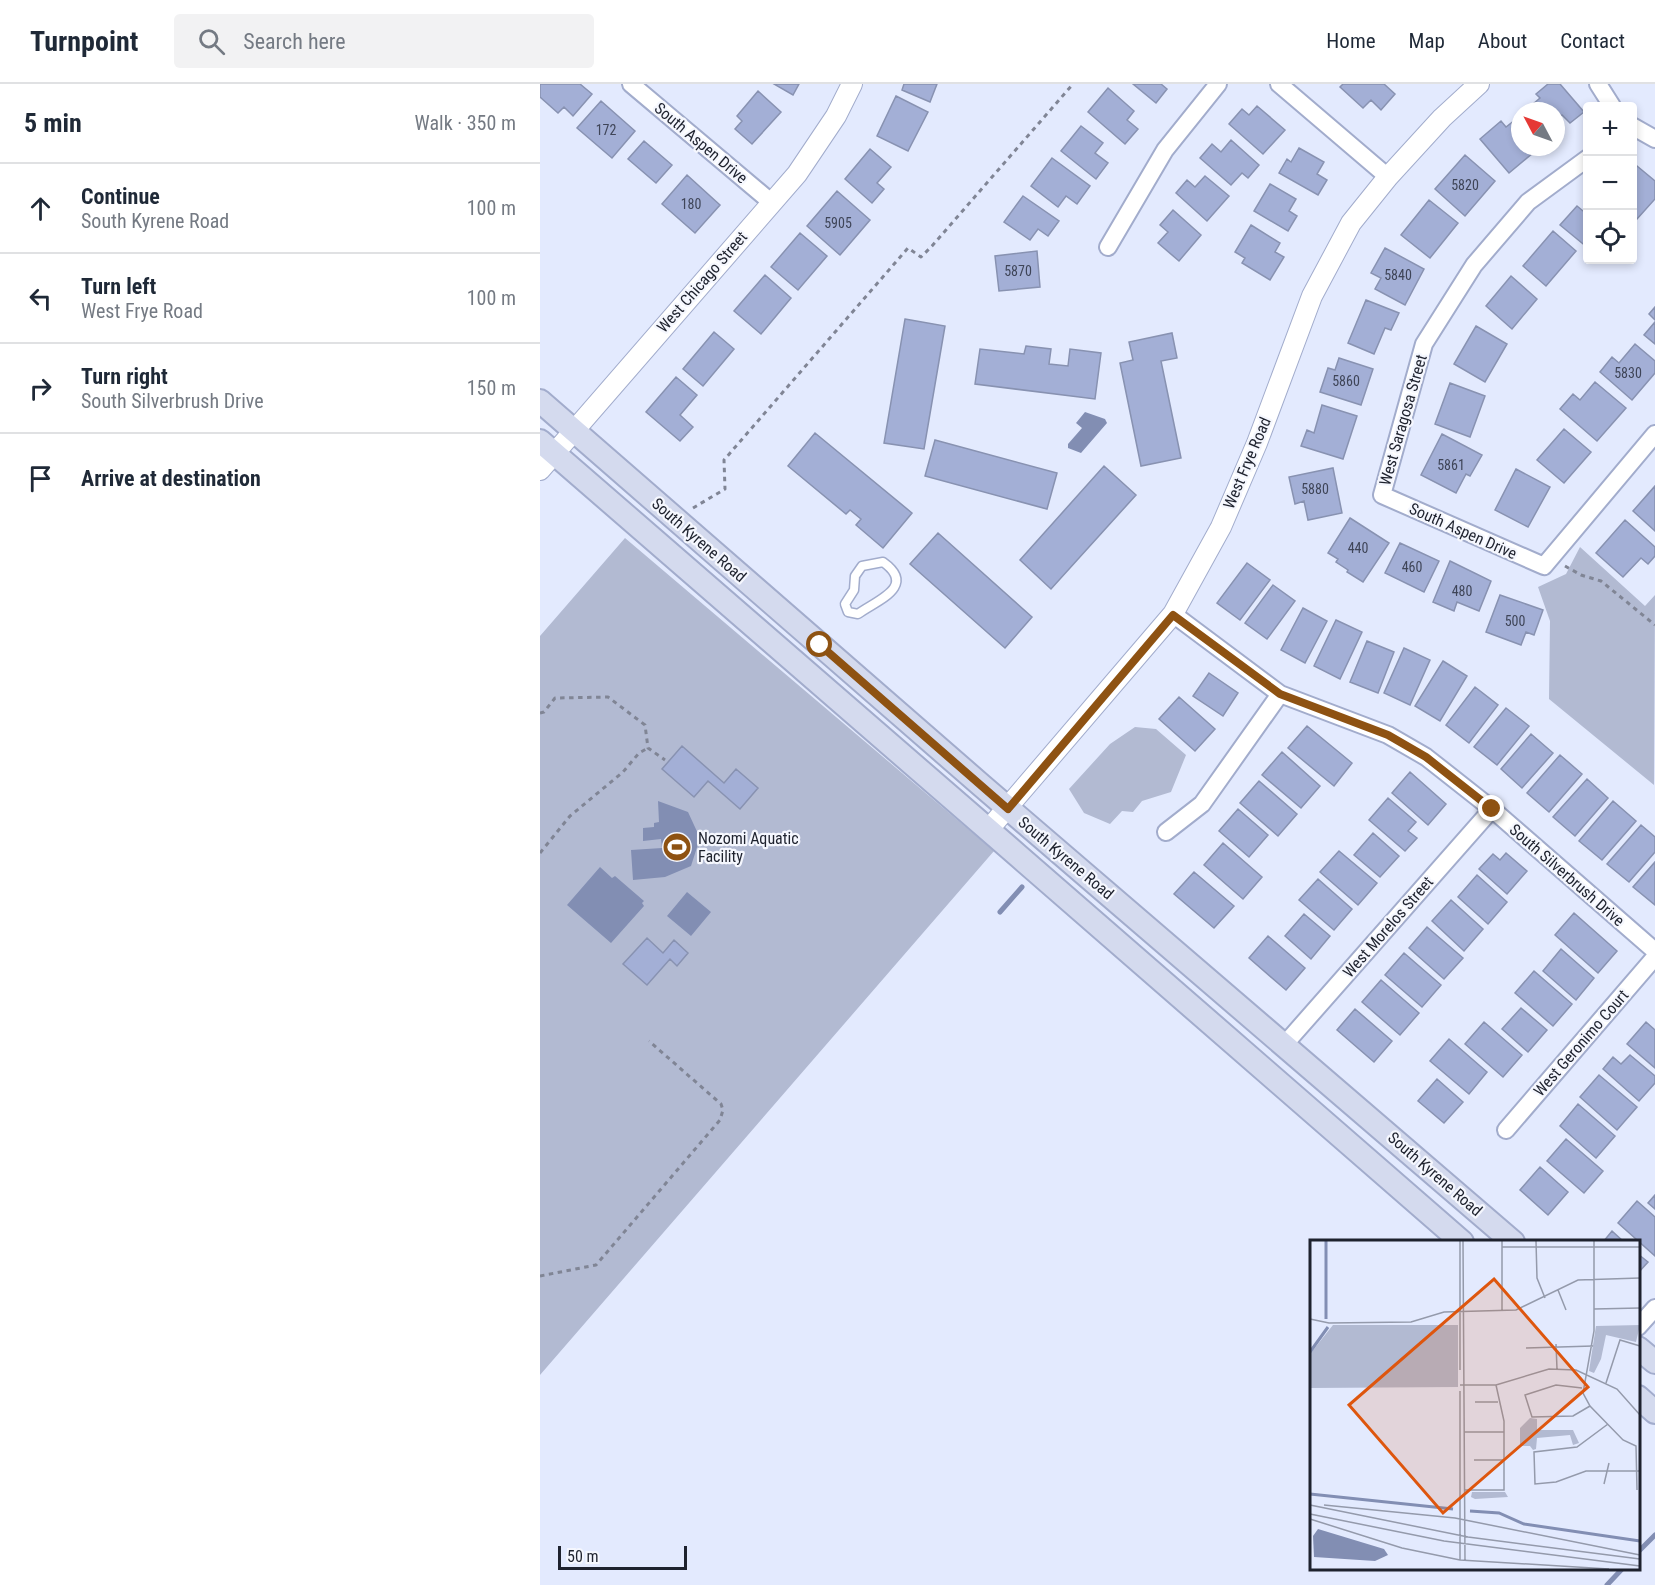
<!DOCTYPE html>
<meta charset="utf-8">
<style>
body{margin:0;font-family:"Roboto Condensed",sans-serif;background:#f2f2f3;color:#1f2937}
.controls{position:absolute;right:18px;top:18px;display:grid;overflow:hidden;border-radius:6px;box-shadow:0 3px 9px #0003}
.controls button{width:54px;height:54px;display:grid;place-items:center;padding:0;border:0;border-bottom:2px solid #e0e1e3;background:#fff;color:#1f2937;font:30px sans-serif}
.compass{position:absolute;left:971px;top:18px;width:54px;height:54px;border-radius:50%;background:#fff;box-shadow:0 3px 9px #0003;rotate:311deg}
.scale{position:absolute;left:18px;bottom:15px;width:129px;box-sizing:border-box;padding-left:6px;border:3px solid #1e222e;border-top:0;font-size:16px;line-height:21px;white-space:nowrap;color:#1e222e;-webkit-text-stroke:4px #f5f7fe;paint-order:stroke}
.stop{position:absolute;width:18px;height:18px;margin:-14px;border:4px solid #8e5212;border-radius:50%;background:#fff}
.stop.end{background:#8e5212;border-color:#fff;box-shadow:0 2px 6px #0008}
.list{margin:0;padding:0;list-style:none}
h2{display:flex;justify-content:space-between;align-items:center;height:78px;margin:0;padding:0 24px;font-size:26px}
h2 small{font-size:20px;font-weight:400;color:#747a83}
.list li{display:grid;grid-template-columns:39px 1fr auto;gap:18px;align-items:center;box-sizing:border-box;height:90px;padding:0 24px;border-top:2px solid #e0e1e3}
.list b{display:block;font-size:22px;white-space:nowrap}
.list p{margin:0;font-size:20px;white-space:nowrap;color:#747a83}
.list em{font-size:20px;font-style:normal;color:#747a83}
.icon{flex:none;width:33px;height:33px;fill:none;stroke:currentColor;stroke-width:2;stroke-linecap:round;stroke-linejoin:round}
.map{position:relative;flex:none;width:1115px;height:1501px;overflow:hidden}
header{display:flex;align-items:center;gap:36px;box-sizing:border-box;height:84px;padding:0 30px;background:#fff;border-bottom:2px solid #e0e1e3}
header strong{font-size:28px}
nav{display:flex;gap:33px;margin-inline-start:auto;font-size:21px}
.search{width:420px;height:54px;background:#f2f2f3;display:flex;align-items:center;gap:15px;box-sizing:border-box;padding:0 21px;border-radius:6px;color:#747a83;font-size:22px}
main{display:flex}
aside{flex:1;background:#fff}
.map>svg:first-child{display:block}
.green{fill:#b2bad2}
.water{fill:#828eb3}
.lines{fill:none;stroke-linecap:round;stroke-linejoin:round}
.stream{stroke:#828eb3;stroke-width:5}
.building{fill:#a3afd6;stroke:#8892b1;stroke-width:1.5}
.service-casing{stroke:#a2accc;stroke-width:11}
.minor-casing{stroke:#a2accc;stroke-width:20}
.tertiary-casing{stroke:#a2accc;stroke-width:22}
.secondary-casing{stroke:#a2accc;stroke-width:26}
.path{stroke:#808595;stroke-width:3;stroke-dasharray:4.5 4.5;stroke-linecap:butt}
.service{stroke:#fff;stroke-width:8}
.minor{stroke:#fff;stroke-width:16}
.tertiary{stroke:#fff;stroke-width:20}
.secondary{stroke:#d4daee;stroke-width:22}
.route{stroke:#8e5212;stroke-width:8}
.labels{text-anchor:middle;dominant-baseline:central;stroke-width:4.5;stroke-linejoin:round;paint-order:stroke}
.number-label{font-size:14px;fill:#3f4558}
.street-label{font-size:16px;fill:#1e222e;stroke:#f5f7fe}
.poi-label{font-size:16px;fill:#1e222e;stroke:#f5f7fe;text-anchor:start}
.inset-river{fill:none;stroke:#828eb3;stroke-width:3}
.inset-road{fill:none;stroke:#949aab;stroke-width:1.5}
.view{fill:#de560e;fill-opacity:0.15;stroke:#de560e;stroke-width:3}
.inset-edge{fill:none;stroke:#1e222e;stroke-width:3}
</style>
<header>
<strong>Turnpoint</strong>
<div class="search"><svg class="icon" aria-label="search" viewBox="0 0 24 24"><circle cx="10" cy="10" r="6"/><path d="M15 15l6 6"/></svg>Search here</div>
<nav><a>Home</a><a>Map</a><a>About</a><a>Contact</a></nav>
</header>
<main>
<aside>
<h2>5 min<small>Walk · 350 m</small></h2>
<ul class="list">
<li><svg class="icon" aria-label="ahead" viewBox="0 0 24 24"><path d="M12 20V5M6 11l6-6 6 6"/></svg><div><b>Continue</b><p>South Kyrene Road</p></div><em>100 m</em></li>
<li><svg class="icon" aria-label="left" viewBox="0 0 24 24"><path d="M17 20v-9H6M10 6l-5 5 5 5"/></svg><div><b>Turn left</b><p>West Frye Road</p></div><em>100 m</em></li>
<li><svg class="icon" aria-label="right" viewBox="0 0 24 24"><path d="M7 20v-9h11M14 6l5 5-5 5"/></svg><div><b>Turn right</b><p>South Silverbrush Drive</p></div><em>150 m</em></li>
<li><svg class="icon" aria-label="arrive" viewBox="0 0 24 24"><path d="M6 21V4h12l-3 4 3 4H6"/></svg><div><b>Arrive at destination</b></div></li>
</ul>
</aside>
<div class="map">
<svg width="1115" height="1501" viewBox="0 0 1115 1501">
<rect width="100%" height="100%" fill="#e3eafe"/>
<path class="green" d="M 85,454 L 454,767 L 0,1291 L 0,552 Z
M 1040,463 L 1105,522 L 1115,511 L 1114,701 L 1009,615 L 1010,537 L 998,503 L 1026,490 Z
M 595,643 L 616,645 L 646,671 L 631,708 L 602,717 L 593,728 L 582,727 L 570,740 L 544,729 L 529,705 L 570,660 Z"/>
<path class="water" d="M 545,328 L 565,335 L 567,339 L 541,369 L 528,364 L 528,360 L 542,344 L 536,339 Z
M 118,717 L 148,728 L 160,754 L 151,782 L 125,793 L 93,796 L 91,766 L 122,764 L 121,755 L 103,757 L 103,744 L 114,743 L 114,739 L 119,738 Z
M 60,783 L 72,794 L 75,792 L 104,817 L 102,819 L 104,822 L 71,859 L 27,821 Z
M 147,808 L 171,828 L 151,852 L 127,832 Z"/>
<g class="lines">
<path class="stream" d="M 460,828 L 482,803
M 1098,1468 L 1115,1451
M 1067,1501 L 1083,1484"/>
</g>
<path class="building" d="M 0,0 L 40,0 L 52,10 L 33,32 L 24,23 L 18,29 L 0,13 Z
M 234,0 L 259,0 L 253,11 Z
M 364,0 L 397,0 L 390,18 L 362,6 Z
M 593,0 L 621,0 L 627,5 L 616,19 Z
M 803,0 L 844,0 L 855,10 L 841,26 L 831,16 L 823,24 L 800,3 Z
M 1008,0 L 1020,0 L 1044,28 L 1030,39 L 1022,31 L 1016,36 L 1016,27 L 985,27 L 1000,14 L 996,10 Z
M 568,4 L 594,27 L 587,36 L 598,45 L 585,60 L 548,28 Z
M 218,7 L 241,28 L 212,60 L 195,45 L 202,37 L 197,32 Z
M 356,12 L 388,28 L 368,67 L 337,52 Z
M 61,17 L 95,47 L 72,74 L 37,44 Z
M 717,22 L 745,46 L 723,70 L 689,40 L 702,25 L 709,31 Z
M 975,36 L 980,42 L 980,63 L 999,64 L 969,89 L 940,55 L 961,37 L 966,43 Z
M 541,42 L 563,59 L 555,69 L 568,79 L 556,95 L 521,67 Z
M 691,56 L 719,81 L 708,94 L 702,89 L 691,101 L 660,74 L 672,60 L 681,68 Z
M 104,57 L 132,81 L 116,99 L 88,75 Z
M 759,64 L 784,78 L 777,90 L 787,96 L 778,111 L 739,89 L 747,75 L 751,78 Z
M 330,65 L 351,83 L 337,99 L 344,105 L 332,119 L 305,95 Z
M 925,71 L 955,97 L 925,132 L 895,105 Z
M 512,74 L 550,102 L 537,120 L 526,112 L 518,123 L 491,102 Z
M 1097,82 L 1115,97 L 1115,115 L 1097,135 L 1092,131 L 1092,87 Z
M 147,91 L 180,121 L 155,149 L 122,120 Z
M 665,92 L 689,112 L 667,137 L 636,109 L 647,96 L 655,103 Z
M 730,100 L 756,115 L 749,127 L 757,132 L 748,147 L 714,127 Z
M 297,107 L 330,136 L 300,171 L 267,142 Z
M 483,112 L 519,137 L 508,152 L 498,145 L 490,156 L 464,138 Z
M 889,116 L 918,139 L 890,174 L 861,151 Z
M 1037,122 L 1048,131 L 1048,164 L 1020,141 Z
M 633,126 L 661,151 L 639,177 L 618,159 L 628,148 L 620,141 Z
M 711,141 L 740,159 L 735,168 L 744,173 L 730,196 L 702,179 L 705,174 L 695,168 Z
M 1013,147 L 1036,167 L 1006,202 L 983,182 Z
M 260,149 L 287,172 L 258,206 L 231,183 Z
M 845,164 L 884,185 L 865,221 L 835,205 L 841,194 L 831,189 Z
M 497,167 L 500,203 L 459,207 L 455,172 Z
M 225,191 L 251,214 L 221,250 L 194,227 Z
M 971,192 L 997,215 L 972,245 L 946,222 Z
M 826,216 L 859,229 L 851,246 L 845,244 L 834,270 L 808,259 Z
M 1115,223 L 1115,236 L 1109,230 Z
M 365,235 L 405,242 L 384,365 L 344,359 Z
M 1115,238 L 1115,260 L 1104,251 Z
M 936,242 L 967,260 L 945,298 L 914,280 Z
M 174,248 L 194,265 L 163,302 L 143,285 Z
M 632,249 L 637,274 L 621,277 L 641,374 L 601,382 L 580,279 L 593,276 L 589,258 Z
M 1095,260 L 1115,277 L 1115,289 L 1092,316 L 1060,288 L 1072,273 L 1079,279 Z
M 486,262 L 511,265 L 509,280 L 528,282 L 530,265 L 561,269 L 555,315 L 435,300 L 440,265 L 484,270 Z
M 799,274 L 833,285 L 821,321 L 780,308 L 788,284 L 795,286 Z
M 136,293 L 157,311 L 140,331 L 153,343 L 140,357 L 106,328 Z
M 1055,298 L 1086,324 L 1057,357 L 1020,325 L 1033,310 L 1040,316 Z
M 910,299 L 945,312 L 930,353 L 895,340 Z
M 782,321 L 817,332 L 803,375 L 761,362 L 767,346 L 774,349 Z
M 1024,345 L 1051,368 L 1024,399 L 997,376 Z
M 275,349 L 372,429 L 343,464 L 316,441 L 321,435 L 310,426 L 306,430 L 248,382 Z
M 902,350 L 942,371 L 930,392 L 926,390 L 916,409 L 881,391 Z
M 395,356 L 517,389 L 507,425 L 385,392 Z
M 564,382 L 596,411 L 511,505 L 480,476 Z
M 793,384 L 802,429 L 768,436 L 764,417 L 755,420 L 749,393 Z
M 976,385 L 1010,403 L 988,443 L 955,426 Z
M 1115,402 L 1115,447 L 1093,427 Z
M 810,434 L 849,459 L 823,498 L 807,488 L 808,486 L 796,478 L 798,475 L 788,469 Z
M 1085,436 L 1115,463 L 1115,472 L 1108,480 L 1101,474 L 1083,493 L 1056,469 Z
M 398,449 L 492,533 L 465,564 L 370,480 Z
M 860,459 L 899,477 L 884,508 L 845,489 Z
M 910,477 L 951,497 L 939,527 L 917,518 L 914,527 L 893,518 Z
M 707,479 L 730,496 L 700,536 L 677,519 Z
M 733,501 L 755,517 L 727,555 L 705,539 Z
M 960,511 L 1003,526 L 994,551 L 986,548 L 981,561 L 946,548 Z
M 763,524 L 787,537 L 765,579 L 741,566 Z
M 796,536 L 822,548 L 800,595 L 774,582 Z
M 827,557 L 854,568 L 838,609 L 810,598 Z
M 864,564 L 890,576 L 870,621 L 844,609 Z
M 903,577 L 927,592 L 900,637 L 875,622 Z
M 669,589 L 698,609 L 683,632 L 653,612 Z
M 935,603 L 958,621 L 929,659 L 906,641 Z
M 639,613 L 675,645 L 655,667 L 619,635 Z
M 966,624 L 989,642 L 957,681 L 934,663 Z
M 767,642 L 812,679 L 794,702 L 748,664 Z
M 991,650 L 1013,669 L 982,704 L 961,685 Z
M 142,662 L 184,699 L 196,685 L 218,704 L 200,725 L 168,697 L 154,713 L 122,685 Z
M 742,668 L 780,702 L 761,724 L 722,691 Z
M 1020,671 L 1042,690 L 1009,728 L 987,709 Z
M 870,688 L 906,720 L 888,741 L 852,709 Z
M 1047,695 L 1068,714 L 1035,752 L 1013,733 Z
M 719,697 L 757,730 L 738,752 L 700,719 Z
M 848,714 L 876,738 L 868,747 L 877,754 L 865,767 L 829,736 Z
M 1073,717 L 1096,737 L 1062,776 L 1039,757 Z
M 698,725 L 728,751 L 709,773 L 679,747 Z
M 1101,741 L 1115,753 L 1115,768 L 1089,798 L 1067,780 Z
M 833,749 L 859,772 L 840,793 L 814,771 Z
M 683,759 L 722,793 L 703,815 L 664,781 Z
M 799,767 L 837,799 L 818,821 L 780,788 Z
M 966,769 L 987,787 L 967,810 L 939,785 L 953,770 L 960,776 Z
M 1115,778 L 1115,821 L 1093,803 Z
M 654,788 L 694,822 L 674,844 L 634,810 Z
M 937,791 L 967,818 L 948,840 L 918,813 Z
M 778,795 L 812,825 L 794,846 L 759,816 Z
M 911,816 L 943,845 L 924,867 L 892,837 Z
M 1034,829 L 1077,867 L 1058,889 L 1015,851 Z
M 764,830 L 790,852 L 771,875 L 745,852 Z
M 887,843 L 923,874 L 904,895 L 869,864 Z
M 728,852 L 765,884 L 746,906 L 709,874 Z
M 107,854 L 123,869 L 134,856 L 148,869 L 137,882 L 130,875 L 107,901 L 83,880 Z
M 1021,865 L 1054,894 L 1036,916 L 1003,887 Z
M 864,869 L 901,901 L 882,923 L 845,891 Z
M 994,887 L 1032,920 L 1013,942 L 975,909 Z
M 841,896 L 879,929 L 860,951 L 822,918 Z
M 981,924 L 1007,946 L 988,968 L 962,945 Z
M 815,925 L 852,957 L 834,978 L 797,946 Z
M 944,938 L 982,971 L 963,993 L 925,960 Z
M 1106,938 L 1115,946 L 1115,984 L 1087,960 Z
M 909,955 L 947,988 L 929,1010 L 890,977 Z
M 1090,971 L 1115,992 L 1115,999 L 1099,1017 L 1063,985 L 1073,973 L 1081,980 Z
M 1059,991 L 1097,1023 L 1077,1046 L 1040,1013 Z
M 897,995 L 923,1018 L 904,1039 L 878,1017 Z
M 1038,1020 L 1075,1052 L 1056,1074 L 1020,1042 Z
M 1026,1055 L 1063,1087 L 1044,1109 L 1007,1077 Z
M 1000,1083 L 1028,1108 L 1008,1131 L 980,1106 Z
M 1115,1111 L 1115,1125 L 1108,1119 Z
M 1097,1117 L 1115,1133 L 1115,1172 L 1078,1139 Z
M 1072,1147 L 1084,1158 L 1063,1158 Z
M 1098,1170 L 1108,1178 L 1098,1189 Z"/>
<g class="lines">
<g class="service-casing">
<path id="service" d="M 343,478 C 378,503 335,517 318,530 L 308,528 L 305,520 L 314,506 L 315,492 L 322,482 Z"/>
</g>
<g class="minor-casing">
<path id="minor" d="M 91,0 L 231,118
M 739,0 L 848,93
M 1058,0 L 1072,22
M 1092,42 L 1115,55
M 1048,74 L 988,118 L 934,181 L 884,260 L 842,411 L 1004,482 L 1115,350
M 568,163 L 625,66 L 678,0
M 633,530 L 740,610 L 848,651 L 886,673 L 952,725 L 1115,867
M 626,748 L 662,720 L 740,610
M 745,960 L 952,725
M 966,1046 L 1115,873
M 1098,1243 L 1115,1224"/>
</g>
<g class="tertiary-casing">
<path id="tertiary" d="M 0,386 L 257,90 L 296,32 L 312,0
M 449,745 L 633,530 L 681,443 L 717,359 L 772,212 L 811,139 L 848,93 L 902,34 L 939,0"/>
</g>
<g class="secondary-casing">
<path id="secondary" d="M 0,317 L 441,701 L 973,1158
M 0,357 C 308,624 615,890 922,1158
M 1098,1264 L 1115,1278
M 1098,1313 L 1115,1328"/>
</g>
<path class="path" d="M 153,424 L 185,405 L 184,376 L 368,164 L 381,173 L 392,162 L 533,0
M 1025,482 L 1041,491 L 1061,497 L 1115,541
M 0,629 L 4,628 L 15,614 L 68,613 L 105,641 L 108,664 L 125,676
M 0,769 L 30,732 L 83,688 L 99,669 L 108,664
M 0,1192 L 56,1181 L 180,1036 L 183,1026 L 181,1020 L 109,957"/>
<use href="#service" class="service"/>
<use href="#minor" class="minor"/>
<use href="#tertiary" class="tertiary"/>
<use href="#secondary" class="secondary"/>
</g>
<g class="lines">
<path class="route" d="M 280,561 L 468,725 L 633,531 L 740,610 L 848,651 L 886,673 L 952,725"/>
</g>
<defs>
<g id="stadium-disc" transform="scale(1.5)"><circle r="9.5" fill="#8e5212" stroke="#f5f7fe"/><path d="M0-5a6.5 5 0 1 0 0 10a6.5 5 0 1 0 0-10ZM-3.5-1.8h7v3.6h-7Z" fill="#fff"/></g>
</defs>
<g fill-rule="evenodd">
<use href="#stadium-disc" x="137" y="763"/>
</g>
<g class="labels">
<g class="number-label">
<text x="66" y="46">172</text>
<text x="925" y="101">5820</text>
<text x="151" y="120">180</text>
<text x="298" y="139">5905</text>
<text x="478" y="187">5870</text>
<text x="858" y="191">5840</text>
<text x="1088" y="289">5830</text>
<text x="806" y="297">5860</text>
<text x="911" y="381">5861</text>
<text x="775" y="405">5880</text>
<text x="818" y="464">440</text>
<text x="872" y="483">460</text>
<text x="922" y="507">480</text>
<text x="975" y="537">500</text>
</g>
<g class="street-label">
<text transform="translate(161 59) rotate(40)">South Aspen Drive</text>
<text transform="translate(162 198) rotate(-49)">West Chicago Street</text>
<text transform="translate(863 336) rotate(-74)">West Saragosa Street</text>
<text transform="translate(707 379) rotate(-67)">West Frye Road</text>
<text transform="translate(923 447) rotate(24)">South Aspen Drive</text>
<text transform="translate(159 456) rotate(41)">South Kyrene Road</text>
<text transform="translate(526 774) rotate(40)">South Kyrene Road</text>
<text transform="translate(1027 791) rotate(41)">South Silverbrush Drive</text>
<text transform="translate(848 843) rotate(-49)">West Morelos Street</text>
<text transform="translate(1041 959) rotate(-49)">West Geronimo Court</text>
<text transform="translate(895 1090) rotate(41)">South Kyrene Road</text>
</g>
<g class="poi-label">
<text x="158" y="754">Nozomi Aquatic<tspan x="158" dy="18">Facility</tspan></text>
</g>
</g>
<g transform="translate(770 1156)">
<rect width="330" height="330" fill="#e3eafe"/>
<path d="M 23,85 L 148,85 L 148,147 L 0,148 L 0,114 ZM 330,85 L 326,102 L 296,95 L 291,119 L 284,133 L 279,131 L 286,86 ZM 220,178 L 227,179 L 227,190 L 263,190 L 269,203 L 263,205 L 260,195 L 227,198 L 226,209 L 223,210 L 220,206 L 210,206 L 210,188 ZM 162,252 L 195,252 L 198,257 L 165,259 L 161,257 Z" fill="#b2bad2"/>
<path d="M 8,289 L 74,309 L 78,315 L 65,321 L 4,317 L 3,296 Z" fill="#828eb3"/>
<path class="inset-river" d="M 16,79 L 16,1M 0,112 L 18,87M 0,254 L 143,269M 160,271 L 189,273 L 214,284 L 330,301"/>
<path class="inset-road" d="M 150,1 L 150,130M 153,1 L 155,321M 192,1 L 192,71M 226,1 L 227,38 L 235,58M 284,1 L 284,91 L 273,153 L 280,166 L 313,200 L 326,206 L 327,250M 192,7 L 330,7M 248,50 L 256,70M 284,69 L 330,68M 0,79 L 19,83 L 101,82 L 134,72 L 206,70 L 268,40 L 330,38M 246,104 L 247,129M 216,108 L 283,106M 296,143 L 310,100 L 330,106M 150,145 L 186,145 L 239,129 L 266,130 L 307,149 L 330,175M 272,148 L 246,145 L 215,155 L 222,177 L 263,176 L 280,166M 165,162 L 188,162M 298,184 L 267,207 L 224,212 L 225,244 L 246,242 L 276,231 L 330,231M 154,192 L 194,192M 164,220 L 194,220M 294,244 L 299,223M 154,250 L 194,250 L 194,181 L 186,145M 0,265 L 158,297 L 330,319M 14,265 L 145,278 L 330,315M 0,274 L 134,301 L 330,326M 0,279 L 92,308 L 150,320 L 299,329M 150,320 L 150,151"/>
<path class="view" d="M 184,39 L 278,147 L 133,273 L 39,165 Z"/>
<rect width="330" height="330" class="inset-edge"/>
</g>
</svg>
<div class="controls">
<button>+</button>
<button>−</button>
<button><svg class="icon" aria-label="locate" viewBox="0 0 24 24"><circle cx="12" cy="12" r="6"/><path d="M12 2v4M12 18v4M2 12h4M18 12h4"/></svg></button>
</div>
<svg class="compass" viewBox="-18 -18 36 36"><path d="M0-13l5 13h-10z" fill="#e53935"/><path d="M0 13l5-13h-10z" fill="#747a83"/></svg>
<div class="scale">50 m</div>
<div class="stop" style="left:280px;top:561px"></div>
<div class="stop end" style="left:952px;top:725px"></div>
</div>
</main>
